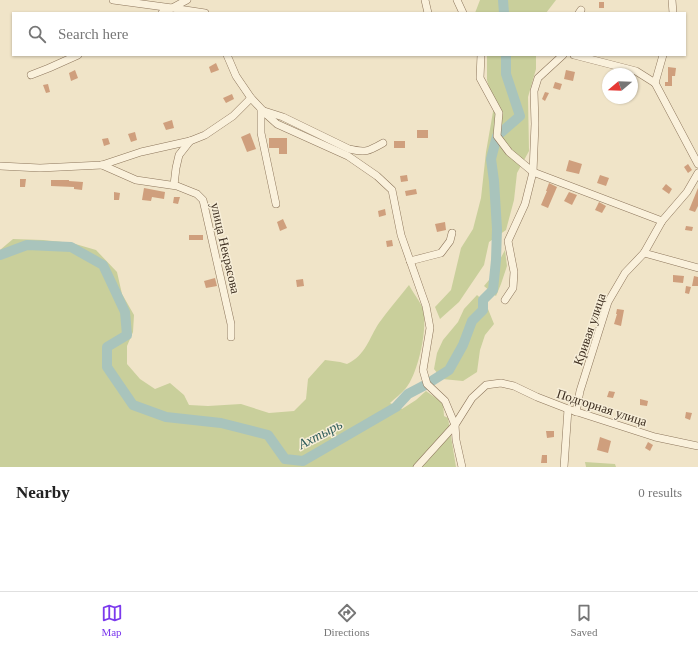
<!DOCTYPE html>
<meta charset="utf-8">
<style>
body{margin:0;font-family:"Times New Roman",serif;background:#f2f2f2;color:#222}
.compass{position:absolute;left:602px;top:68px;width:36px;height:36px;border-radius:50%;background:#fff;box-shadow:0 1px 3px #0004;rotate:251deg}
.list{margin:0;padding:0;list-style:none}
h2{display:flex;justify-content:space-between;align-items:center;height:52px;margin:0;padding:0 16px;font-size:17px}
h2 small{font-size:13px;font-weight:400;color:#767676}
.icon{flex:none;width:22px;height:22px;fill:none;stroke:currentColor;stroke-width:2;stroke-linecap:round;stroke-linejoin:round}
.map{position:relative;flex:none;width:698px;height:467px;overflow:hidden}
.search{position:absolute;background:#fff;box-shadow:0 1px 3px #0004;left:12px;right:12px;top:12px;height:44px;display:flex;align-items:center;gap:10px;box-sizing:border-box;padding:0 14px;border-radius:0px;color:#767676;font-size:15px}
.sheet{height:124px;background:#fff}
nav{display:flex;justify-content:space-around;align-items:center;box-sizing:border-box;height:56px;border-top:1px solid #e0e0e0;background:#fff;font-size:11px;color:#767676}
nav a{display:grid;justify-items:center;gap:2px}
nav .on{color:#7c3aed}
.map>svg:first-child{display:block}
.green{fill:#c9cf9b}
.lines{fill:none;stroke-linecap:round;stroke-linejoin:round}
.river{stroke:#a9c4bc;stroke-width:10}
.building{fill:#cf9f7d}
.minor-casing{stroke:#8d765c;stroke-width:8}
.minor{stroke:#faf1dc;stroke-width:7}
.labels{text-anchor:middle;stroke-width:3;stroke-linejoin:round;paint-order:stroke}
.street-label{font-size:13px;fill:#3d2e20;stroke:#f7eed8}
.water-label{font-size:14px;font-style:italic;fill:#2f5d5a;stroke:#f7eed8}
</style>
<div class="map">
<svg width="698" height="467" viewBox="0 0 698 467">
<rect width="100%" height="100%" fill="#f0e4c8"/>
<!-- green -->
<g class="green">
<path d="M480,0H556L546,13H475Z"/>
<path d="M487,55H536V69L528,97L529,151L517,173L514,200L506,230L489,242L484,265L459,302L440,319L435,307L451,290L461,248L473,229L481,198L486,152L494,106L487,80Z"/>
<path d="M13,239L43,240L72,243L96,250L117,272L122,294L134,315L133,332L127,346V364L140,379L155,389L170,383L184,395L189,405L208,406L241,404L269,413L294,411L306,399L308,379L325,360L340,362L347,364C366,355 369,338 379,323C388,310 399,298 409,285C412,291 421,303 423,309C428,329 418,373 406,388C401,394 395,398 390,403L402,409L416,400L426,391L443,403L444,416L448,418L456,467H0V250Z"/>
<path d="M505,250L507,266L501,284L496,296L484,286L489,280Z"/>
<path d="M477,295L488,305V309L494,324L485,335L480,350L477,372L463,381L442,379L434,369L437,353L443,340L458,322L464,309Z"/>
<path d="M585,462L615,464L616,467H586Z"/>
</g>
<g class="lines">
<!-- river -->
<g class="river">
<path d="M503,0L504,13"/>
<path d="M0,255L27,245L71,247L103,265L125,312L127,335L107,347V367L133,405L166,417L221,423L268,435L285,459L303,461L396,407L408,394L427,384L449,370L463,345L472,321L483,310V300L493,290L496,260L497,229L494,181L491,159L497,136L520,116L506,74V55"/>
</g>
</g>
<!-- building -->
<g class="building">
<rect x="599" y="2" width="5" height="6"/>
<path d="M216,63L219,70L211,73L209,67Z"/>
<path d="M668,67L676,68L675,76H672V86H665V82H668Z"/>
<path d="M75,70L78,78L71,81L69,73Z"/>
<path d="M566,70L575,72L573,81L564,79Z"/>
<path d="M555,82L562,84L560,90L553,88Z"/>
<path d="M48,84L50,92L46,93L43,85Z"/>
<path d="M545,92L549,93L545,101L542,99Z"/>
<path d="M232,94L234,99L226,103L223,98Z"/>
<path d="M172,120L174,128L166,130L163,123Z"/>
<rect x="417" y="130" width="11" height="8"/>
<path d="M135,132L137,140L131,142L128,134Z"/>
<path d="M250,133L256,149L247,152L241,137Z"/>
<path d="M108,138L110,144L104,146L102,139Z"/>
<path d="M269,138H287V154H279V148H269Z"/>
<rect x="394" y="141" width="11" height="7"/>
<path d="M569,160L582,164L579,174L566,171Z"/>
<path d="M688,164L692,170L688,173L684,167Z"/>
<path d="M407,175L408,181L401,182L400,176Z"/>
<path d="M600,175L609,178L606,186L597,183Z"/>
<path d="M20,179H26L25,187H20Z"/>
<path d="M51,180H69V181L83,182L82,190L74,189V187L51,186Z"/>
<path d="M549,183L557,187L548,208L541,205L547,191H546Z"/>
<path d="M666,184L672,189L669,194L662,189Z"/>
<path d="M144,188L165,192L164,199L152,197L151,201L142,200Z"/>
<path d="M698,188V206L695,212L689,210Z"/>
<path d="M416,189L417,194L406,196L405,191Z"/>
<path d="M114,192L120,193L119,200H114Z"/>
<path d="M569,192L577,195L572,205L564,201Z"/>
<path d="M174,197H180L178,204L173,203Z"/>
<path d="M599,202L606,206L602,213L595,210Z"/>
<path d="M385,209L386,215L379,217L378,211Z"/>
<path d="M283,219L287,228L280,231L277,222Z"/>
<path d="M445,222L446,230L437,232L435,224Z"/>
<path d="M686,226L693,227L692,231L685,230Z"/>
<rect x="189" y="235" width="14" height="5"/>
<path d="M392,240L393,246L387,247L386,241Z"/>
<path d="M229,267L232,272L235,285V288L230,290L227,277L228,276L224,269Z"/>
<path d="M673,275L684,276L683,283L673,282Z"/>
<path d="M694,276L698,277V286H692Z"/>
<path d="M215,278L217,286L206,288L204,281Z"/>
<path d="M303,279L304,286L297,287L296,280Z"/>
<path d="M686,286L691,287L689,294L685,293Z"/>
<path d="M617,309L624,310L621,326L614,324L617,314H616Z"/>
<path d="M609,391L615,392L613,398L607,397Z"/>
<path d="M640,399L648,401L647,406L640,405Z"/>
<path d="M686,412L692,413L690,420L685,418Z"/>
<path d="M546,431H554V437L547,438Z"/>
<path d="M600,437L611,441L608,453L597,450Z"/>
<path d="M648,442L653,445L650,451L645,448Z"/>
<path d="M542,455H547V463H541Z"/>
</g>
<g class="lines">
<!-- minor casing -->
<g class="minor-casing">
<g id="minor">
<path d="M113,0L172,8L187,0"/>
<path d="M425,0L428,13"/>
<path d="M457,0L463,13"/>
<path d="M672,0L673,13"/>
<path d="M162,13L172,8L205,13"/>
<path d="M579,13L581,10"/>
<path d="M227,55L236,76L251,98L267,115L277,124L348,156L377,176L392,190L401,235L426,306L430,328L423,370L427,384L445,401L455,425L417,467"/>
<path d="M481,55L480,78L499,113L497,136L509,152L533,172L662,221"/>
<path d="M574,55L636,71L655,83L698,164"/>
<path d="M31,75L49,68L78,55"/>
<path d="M655,83L663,55"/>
<path d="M102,165L136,180L177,186L197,194L203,200L231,324V337"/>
<path d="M0,166L40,168L102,165L141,152L190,141L205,135L233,116L251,98"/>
<path d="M174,185L176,168L179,155L190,141"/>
<path d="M276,204L261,133V110L283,117L349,149C366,153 369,151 383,143"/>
<path d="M644,253L698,268"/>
<path d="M410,261L441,253L450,241L452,233"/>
<path d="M505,300L513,288L514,272L508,241L525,204L533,172L535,124L534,91L538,78L563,55"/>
<path d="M576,412L580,391L608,302L625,273L644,253L662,221L687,192L698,173"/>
<path d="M462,467L456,440L455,425L472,398L486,385L501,383L514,386L537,397L568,409L655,437L698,446"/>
<path d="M564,467L568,409"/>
</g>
</g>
<!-- minor -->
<use href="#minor" class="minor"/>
</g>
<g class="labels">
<!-- street labels -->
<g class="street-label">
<text transform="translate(226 248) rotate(77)" y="5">улица Некрасова</text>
<text transform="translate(589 329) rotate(-71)" y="5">Кривая улица</text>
<text transform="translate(602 407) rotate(18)" y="5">Подгорная улица</text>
</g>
<!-- water labels -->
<g class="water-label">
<text transform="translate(320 434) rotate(-28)" y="5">Ахтырь</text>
</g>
</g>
</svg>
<svg class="compass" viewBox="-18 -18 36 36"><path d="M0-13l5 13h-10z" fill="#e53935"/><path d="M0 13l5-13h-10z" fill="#767676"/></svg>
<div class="search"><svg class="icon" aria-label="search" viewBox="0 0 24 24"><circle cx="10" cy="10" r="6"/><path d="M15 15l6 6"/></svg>Search here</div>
</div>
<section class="sheet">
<h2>Nearby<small>0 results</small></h2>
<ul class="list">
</ul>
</section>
<nav>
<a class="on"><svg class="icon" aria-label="map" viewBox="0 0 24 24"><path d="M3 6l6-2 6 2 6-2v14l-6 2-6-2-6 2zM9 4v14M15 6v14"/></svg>Map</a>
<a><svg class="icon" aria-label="directions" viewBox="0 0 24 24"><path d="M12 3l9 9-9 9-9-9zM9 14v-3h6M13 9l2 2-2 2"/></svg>Directions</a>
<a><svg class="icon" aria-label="saved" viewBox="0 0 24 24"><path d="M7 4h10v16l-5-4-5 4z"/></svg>Saved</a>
</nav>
